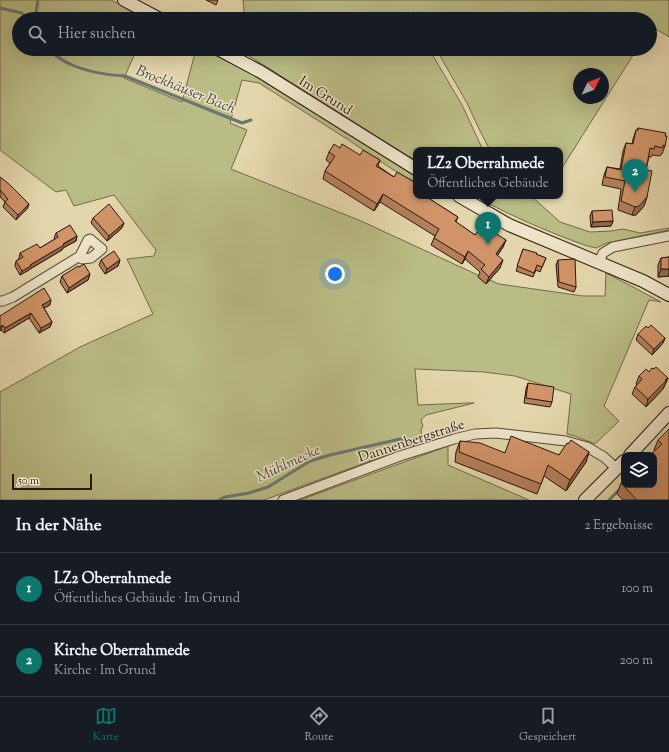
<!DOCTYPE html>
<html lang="de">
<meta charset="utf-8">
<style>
body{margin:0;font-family:"Sorts Mill Goudy",serif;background:#242831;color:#f1f3f6}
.controls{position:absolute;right:12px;bottom:12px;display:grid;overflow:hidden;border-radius:8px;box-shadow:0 4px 16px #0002}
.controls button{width:36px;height:36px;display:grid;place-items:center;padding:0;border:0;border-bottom:1px solid #363941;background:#171b24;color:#f1f3f6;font:20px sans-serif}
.compass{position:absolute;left:573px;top:68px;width:36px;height:36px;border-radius:50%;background:#171b24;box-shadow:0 4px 16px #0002;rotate:47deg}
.scale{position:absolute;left:12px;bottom:10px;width:80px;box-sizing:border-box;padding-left:4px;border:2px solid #2a160e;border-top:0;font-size:11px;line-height:14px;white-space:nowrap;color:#2a160e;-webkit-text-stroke:3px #ede4c9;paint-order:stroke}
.you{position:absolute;left:335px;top:274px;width:14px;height:14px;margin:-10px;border:3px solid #fff;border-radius:50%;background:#1a73e8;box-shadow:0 0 0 6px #1a73e833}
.badge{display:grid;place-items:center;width:26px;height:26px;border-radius:50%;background:#0f766e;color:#fff;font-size:13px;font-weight:700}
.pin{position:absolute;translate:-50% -33px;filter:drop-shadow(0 1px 2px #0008)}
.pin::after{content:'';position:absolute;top:21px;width:14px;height:12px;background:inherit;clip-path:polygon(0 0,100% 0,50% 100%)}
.popup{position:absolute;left:413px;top:147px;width:150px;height:52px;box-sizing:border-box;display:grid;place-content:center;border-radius:8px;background:#171b24;filter:drop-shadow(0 1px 3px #0005);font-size:13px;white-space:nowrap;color:#9ea1a6}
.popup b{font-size:15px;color:#f1f3f6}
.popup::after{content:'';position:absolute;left:50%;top:100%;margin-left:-8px;border:8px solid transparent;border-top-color:#171b24}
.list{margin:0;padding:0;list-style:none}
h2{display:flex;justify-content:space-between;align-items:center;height:52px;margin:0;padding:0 16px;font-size:17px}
h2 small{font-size:13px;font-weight:400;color:#9ea1a6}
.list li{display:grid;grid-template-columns:26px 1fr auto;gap:12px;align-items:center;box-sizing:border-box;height:72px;padding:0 16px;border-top:1px solid #363941}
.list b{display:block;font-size:15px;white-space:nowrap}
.list p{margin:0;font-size:13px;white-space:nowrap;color:#9ea1a6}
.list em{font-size:13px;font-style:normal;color:#9ea1a6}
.icon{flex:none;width:22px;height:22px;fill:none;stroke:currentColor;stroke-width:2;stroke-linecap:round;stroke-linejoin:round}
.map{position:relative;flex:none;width:669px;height:500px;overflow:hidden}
.search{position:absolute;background:#171b24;box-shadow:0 4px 16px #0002;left:12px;right:12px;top:12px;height:44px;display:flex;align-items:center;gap:10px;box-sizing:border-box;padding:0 14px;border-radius:22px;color:#9ea1a6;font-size:15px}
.sheet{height:196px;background:#171b24}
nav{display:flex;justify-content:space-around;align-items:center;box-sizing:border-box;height:56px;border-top:1px solid #363941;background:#171b24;font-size:11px;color:#9ea1a6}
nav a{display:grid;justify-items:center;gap:2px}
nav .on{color:#0f766e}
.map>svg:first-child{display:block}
.green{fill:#babc85;stroke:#72694a;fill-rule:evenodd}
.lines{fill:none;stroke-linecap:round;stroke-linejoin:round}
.stream{stroke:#6b776f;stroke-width:3}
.minor-casing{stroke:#584636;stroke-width:11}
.secondary-casing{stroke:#2a160e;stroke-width:14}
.minor{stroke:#ede4c9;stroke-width:9}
.secondary{stroke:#ede4c9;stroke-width:12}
.wall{fill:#b47f5a;stroke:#2a160e}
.shaded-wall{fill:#92684a;stroke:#2a160e}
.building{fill:#d19469;stroke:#2a160e}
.labels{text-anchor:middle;stroke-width:3;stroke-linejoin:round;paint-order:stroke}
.street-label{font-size:14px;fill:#2a160e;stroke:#ede4c9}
.water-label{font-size:15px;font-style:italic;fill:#4b473f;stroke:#ede4c9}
</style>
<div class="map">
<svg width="669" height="500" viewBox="0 0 669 500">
<rect width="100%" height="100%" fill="#e4d6ac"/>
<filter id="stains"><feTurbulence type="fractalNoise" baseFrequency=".005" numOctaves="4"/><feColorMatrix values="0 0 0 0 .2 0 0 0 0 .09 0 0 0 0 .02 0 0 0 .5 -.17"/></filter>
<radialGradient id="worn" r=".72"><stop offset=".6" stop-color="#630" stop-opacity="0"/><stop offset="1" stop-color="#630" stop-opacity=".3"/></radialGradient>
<!-- green -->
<g class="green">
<path d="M0,0H111L149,19H19V49H137L124,78L182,102L196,49H207L247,70L396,163L416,176V183L392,169L347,139L259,83L242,80L230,123L247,130L231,169L361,221L480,276L486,284L490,280L499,284L583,296H605L606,273L635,288L661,302L649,300L604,406L619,421L595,444L575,436L567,434L571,394L515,376L484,372L415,369L418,405L468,403H474L426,415L421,420L423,426L421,430L422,442L264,500H0V392L80,347L153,314L127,259L154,256L156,250L114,195L74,206L66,190L56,192L0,150Z"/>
<path d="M243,0H669V37L651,26L650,27V19H418L414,12L408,14L411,19H240L244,11Z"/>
<path d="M238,49H429L462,105L483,150H416V161Z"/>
<path d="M436,49H637L560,171V150H490L481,133L467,103ZM579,74H603V98H579Z"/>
<path d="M475,196H531L560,222L590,232L611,231L623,229L640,233L669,228V230L607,243L596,248C585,246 574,241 563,237C533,225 503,212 475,196Z"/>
<path d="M448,446V465L529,500H300Z"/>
</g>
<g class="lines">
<!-- stream -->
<g class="stream">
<path d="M0,8L22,13L27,19"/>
<path d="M34,19L36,13L38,0"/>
<path d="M47,49C54,54 62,61 70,64C87,72 107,75 125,76L242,123L251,120"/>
<path d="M219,500L225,497L249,493L268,487L310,461L330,455L400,439L406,440L413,445"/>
<path d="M609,500L624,485"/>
</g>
<!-- minor casing -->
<g class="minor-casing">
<g id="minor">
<path d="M599,262L603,253L613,247L669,236"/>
<path d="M0,301H3L13,297L80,256L88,240L90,239L102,249L91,258L82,259L80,256"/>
<path d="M283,500L400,456L454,439L475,434L496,433L566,441L587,447L604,457L617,469"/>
</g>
</g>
<!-- secondary casing -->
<g class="secondary-casing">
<g id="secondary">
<path d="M124,0L160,19"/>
<path d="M218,49L261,72L416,169"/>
<path d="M459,196L509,225L643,281L669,295"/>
<path d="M630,455L669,413"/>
<path d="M585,500L624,461"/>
</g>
</g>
<!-- minor -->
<use href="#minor" class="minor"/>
<!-- secondary -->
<use href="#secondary" class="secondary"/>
</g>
<!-- wall -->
<g class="wall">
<path d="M206,0H218L216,5Z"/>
<path d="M142,49H163L161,54L153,50L151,54L142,50Z"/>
<path d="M638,128L665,136V146L662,154H661L660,156L652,155L651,157H649L646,170L647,197L644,206L636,215H632L618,210L621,189L602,185L604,175L607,167L620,169L623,151L626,143L632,144L633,139L636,130H637Z"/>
<path d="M340,148L360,155L380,160L378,166L394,177L416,183V186L415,190L458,217L456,222L475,235L482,229L506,240L503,247L497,256L500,268L486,284L478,277L480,272L465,259L462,264L431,245L435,236L380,202L374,211L323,179L325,171L330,163L326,160L329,152Z"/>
<path d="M0,177L29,204L27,209L16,220L3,207L5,202L0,197Z"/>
<path d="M592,211L613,221L611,226L591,227L590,216Z"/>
<path d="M93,218L122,228L107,241L91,223Z"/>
<path d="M56,233L77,236L76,241L63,248L62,250L30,269L29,270L20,275L15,266L16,261L19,259V258L20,253L40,248L55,239L54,238Z"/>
<path d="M523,249L546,258L540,272L536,270L533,277L516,271Z"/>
<path d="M669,257V276L658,277V265L661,258Z"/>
<path d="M101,260H120L118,266L105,274L99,265Z"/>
<path d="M558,260L576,287L574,292L558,287L556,265Z"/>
<path d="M79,267L90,274L88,280L67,293L60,282L62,276Z"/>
<path d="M50,305L44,308L52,322L50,327L39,333L29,318L4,333L1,330L0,331V316Z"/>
<path d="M648,328L665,338L663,343L652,355L636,340L638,334Z"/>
<path d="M649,372L668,378L663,389L646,407L632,394L635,387L637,385L636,384L639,376Z"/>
<path d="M528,383L552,402L550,407L524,403L526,389Z"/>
<path d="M669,429V500H623L617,494L621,483L655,450H654L658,440Z"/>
<path d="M460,441L505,453L559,455L568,444L589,452L586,462L566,491L544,476L537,494L455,462L456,452Z"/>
</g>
<!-- shaded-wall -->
<g class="shaded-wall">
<path d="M383,194L380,202L374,211L377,204Z"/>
<path d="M647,197L644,206L636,215H632L635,207Z"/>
<path d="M29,204L27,209L16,220L18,215Z"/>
<path d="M613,221L611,226L591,227L593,222Z"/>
<path d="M124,223L122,228L107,241L109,236Z"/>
<path d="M77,236L76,241L63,248L62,250L30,269L29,270L20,275L22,271L30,265Z"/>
<path d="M506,240L503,247L493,262L496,254Z"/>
<path d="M468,251L465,259L462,264L465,257Z"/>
<path d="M120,260L118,266L105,274L107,269Z"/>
<path d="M503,260L500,268L486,284L489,277Z"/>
<path d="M661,269H669V276L658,277Z"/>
<path d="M90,274L88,280L67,293L69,288Z"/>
<path d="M51,300L50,305L40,310L42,305Z"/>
<path d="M31,313L29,318L4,333L5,328Z"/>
<path d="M52,322L50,327L39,333L41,328Z"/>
<path d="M3,325L1,330L0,331V327Z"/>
<path d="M665,338L663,343L652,355L654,349Z"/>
<path d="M668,378L663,389L646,407L648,399Z"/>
<path d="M589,452L586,462L566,491L570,480Z"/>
</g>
<!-- building -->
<g class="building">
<path d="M638,128L666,133L665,136H667L665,146L663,145V148L655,146L654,149L650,148L646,170L652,171L647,197L639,206L635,207L621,201L625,181L605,177L607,167L621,170L626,143L633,144L636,130H638Z"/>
<path d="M334,144L340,148L342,144L360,155L363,150L380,160L376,166L394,177L397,172L416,183V185L413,189L416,190V196H425L458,217L455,221L475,235L480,228L482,229L484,226L506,240L496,254L503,260L489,277L481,269L485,265L468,251L465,257L434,238L439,229L383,194L377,204L325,171L335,156L329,152Z"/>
<path d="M0,177L9,184L29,204L18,215L5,202L8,199L0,190Z"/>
<path d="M109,204L124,223L109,236L93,218Z"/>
<path d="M612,210L613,221L593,222L592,211Z"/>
<path d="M70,225L77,236L63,244L64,245L30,265L31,266L22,271L16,261L23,257L20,253L37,244L40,248L58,237L56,233Z"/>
<path d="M523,249L537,253L536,254L546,258L542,267L537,265L534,273L517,266Z"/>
<path d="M114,251L120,260L107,269L101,260Z"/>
<path d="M669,257V269H661V258Z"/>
<path d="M575,259L576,287L559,282L558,260Z"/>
<path d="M84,264L90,274L69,288L62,276L78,266L79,267Z"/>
<path d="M44,288L51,300L42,305L52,322L41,328L31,313L5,328L3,325L0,327V316Z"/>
<path d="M651,325L665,338L654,349L638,334L646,326L648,328Z"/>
<path d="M656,367L668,378L665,380L666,381L648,399L635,387L642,379L639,376L646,369L649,372L652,368L654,369Z"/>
<path d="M528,383L554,387L552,402L526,398Z"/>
<path d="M669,429V500H637L621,483L624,480V485H654V455H650L662,444L658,440Z"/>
<path d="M511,436L559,455L567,443L568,444L571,440L589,452L570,480L548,465L541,484L459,452L460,441L480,443L505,453Z"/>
</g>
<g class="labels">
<!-- street labels -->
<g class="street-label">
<text transform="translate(326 95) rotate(32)" y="5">Im Grund</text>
<text transform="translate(411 440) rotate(-18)" y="5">Dannenbergstraße</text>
</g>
<!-- water labels -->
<g class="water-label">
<text transform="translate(186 89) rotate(22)" y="5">Brockhäuser Bach</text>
<text transform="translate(288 463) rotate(-25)" y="5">Mühlmecke</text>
</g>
</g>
<rect width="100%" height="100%" filter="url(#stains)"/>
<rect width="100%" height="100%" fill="url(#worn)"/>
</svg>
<div class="controls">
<button><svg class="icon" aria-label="layers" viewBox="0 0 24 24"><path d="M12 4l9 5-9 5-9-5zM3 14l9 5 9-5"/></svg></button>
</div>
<svg class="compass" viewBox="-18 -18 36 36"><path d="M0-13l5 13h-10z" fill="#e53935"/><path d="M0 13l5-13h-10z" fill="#9ea1a6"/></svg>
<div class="scale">50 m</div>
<div class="you"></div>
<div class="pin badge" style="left:488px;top:245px">1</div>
<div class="popup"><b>LZ2 Oberrahmede</b>Öffentliches Gebäude</div>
<div class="pin badge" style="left:635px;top:192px">2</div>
<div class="search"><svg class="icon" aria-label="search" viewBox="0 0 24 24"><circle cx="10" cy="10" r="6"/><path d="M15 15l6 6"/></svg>Hier suchen</div>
</div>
<section class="sheet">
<h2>In der Nähe<small>2 Ergebnisse</small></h2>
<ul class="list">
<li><span class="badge">1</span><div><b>LZ2 Oberrahmede</b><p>Öffentliches Gebäude · Im Grund</p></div><em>100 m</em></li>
<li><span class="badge">2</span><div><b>Kirche Oberrahmede</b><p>Kirche · Im Grund</p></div><em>200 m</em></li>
</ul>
</section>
<nav>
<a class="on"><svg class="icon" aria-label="map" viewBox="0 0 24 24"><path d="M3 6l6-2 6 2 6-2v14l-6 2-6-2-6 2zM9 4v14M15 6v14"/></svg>Karte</a>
<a><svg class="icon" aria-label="directions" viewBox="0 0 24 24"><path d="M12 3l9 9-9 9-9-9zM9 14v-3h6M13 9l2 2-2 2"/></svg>Route</a>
<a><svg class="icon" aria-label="saved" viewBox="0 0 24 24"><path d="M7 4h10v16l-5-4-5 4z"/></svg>Gespeichert</a>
</nav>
